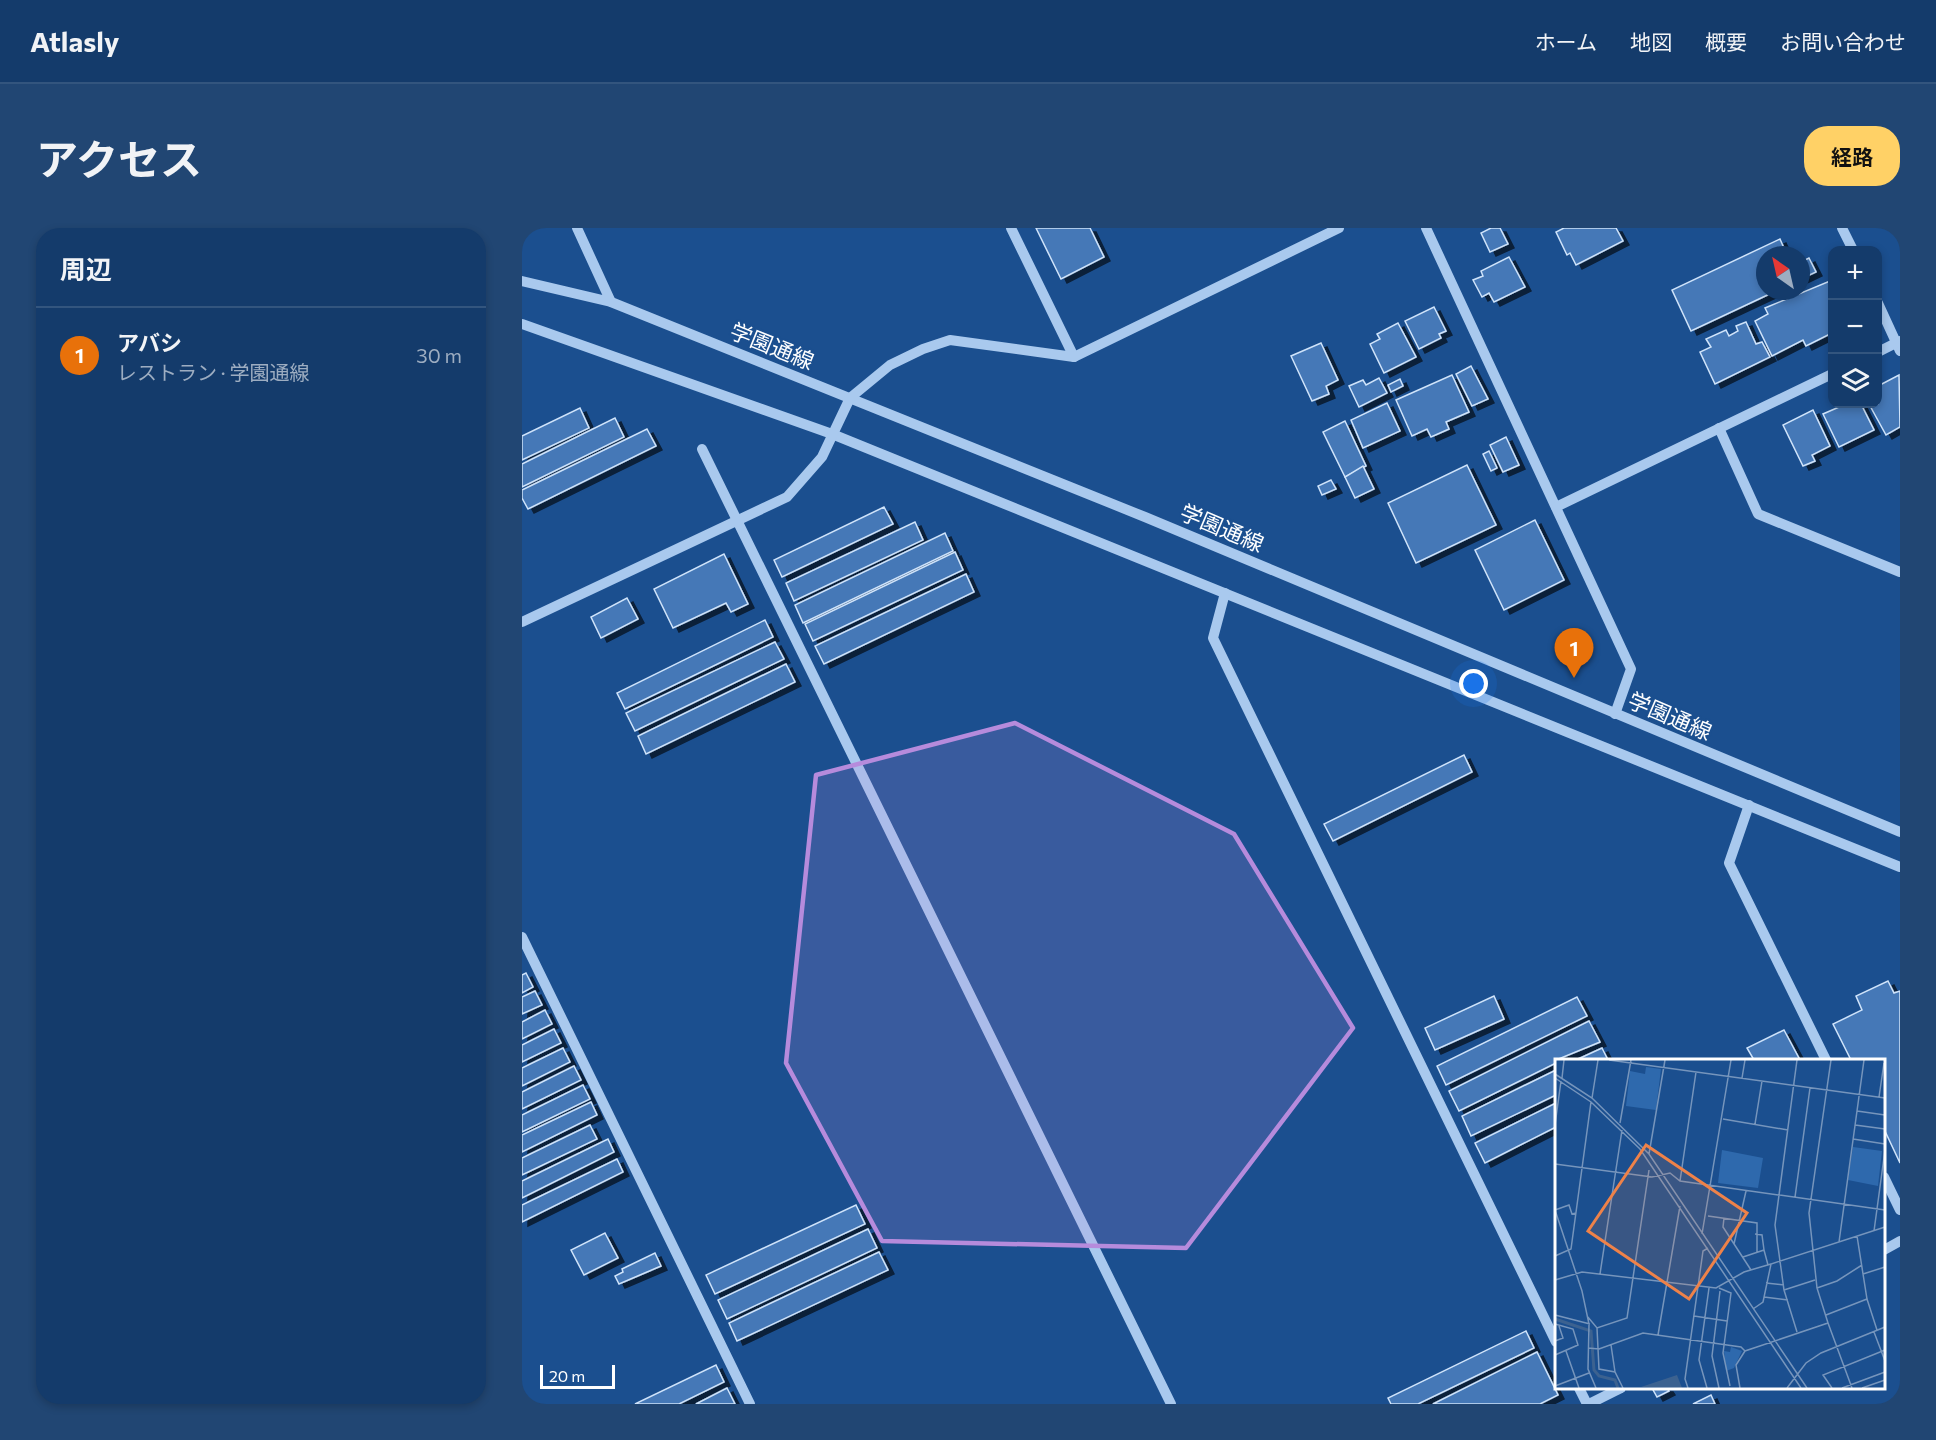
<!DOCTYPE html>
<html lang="ja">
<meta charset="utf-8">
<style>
body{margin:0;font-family:Commissioner,"Noto Sans JP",sans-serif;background:#214673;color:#f1f3f6}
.controls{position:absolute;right:18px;top:18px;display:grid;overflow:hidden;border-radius:12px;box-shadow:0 3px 9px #0003}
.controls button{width:54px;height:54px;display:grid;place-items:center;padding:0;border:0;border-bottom:2px solid #33557e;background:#143b6b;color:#f1f3f6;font:30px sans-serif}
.compass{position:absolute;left:1234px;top:18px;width:54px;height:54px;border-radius:50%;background:#143b6b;box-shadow:0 3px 9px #0003;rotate:326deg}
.scale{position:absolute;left:18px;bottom:15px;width:75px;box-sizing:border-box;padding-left:6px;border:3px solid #fff;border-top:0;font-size:16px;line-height:21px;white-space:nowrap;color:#fff;-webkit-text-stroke:4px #1b4f8f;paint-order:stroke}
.you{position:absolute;left:952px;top:456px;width:21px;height:21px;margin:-15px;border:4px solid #fff;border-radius:50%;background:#1a73e8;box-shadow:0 0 0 9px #1a73e833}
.badge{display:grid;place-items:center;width:39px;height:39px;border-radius:50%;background:#ffd166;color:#fff;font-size:20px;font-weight:700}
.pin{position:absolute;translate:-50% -50px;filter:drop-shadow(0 2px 3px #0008)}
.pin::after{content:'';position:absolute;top:32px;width:21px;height:18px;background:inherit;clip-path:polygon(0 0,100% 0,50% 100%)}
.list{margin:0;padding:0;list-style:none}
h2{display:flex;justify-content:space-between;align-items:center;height:78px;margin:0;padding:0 24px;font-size:26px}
h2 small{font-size:20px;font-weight:400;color:#9dadc1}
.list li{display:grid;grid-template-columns:39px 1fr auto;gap:18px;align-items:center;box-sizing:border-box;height:96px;padding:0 24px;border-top:2px solid #33557e}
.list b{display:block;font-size:22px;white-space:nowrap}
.list p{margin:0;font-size:20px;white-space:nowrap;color:#9dadc1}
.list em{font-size:20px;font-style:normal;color:#9dadc1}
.icon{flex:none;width:33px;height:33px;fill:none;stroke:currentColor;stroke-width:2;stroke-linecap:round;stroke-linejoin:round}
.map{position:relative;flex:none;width:1378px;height:1176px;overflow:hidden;border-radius:24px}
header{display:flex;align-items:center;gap:36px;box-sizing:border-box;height:84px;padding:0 30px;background:#143b6b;border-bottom:2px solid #33557e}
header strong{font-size:28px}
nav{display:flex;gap:33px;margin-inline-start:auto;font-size:21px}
.intro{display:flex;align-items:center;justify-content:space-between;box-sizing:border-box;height:144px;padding:0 36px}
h1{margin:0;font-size:42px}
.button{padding:15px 27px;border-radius:24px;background:#ffd166;color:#111;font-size:21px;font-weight:700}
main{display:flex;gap:36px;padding:0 36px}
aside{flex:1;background:#143b6b;border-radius:24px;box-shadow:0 3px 9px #0003}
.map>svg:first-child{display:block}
.building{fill:#4478b7;stroke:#cfe3fa;stroke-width:1.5;filter:url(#shadow)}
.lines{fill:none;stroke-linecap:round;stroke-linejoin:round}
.minor{stroke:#a9c9ee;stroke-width:10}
.marked{fill:#b68bdc;fill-opacity:0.2;stroke:#b68bdc;stroke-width:4.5;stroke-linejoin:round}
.labels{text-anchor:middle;stroke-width:4.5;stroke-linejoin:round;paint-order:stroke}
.street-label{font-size:22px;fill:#fff;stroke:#1b4f8f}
.inset-river{fill:none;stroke:#3c6290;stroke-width:3}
.inset-road{fill:none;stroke:#7695bc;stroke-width:1.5}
.view{fill:#ee8249;fill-opacity:0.15;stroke:#ee8249;stroke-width:3}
.inset-edge{fill:none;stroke:#fff;stroke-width:3}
</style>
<header>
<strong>Atlasly</strong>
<nav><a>ホーム</a><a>地図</a><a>概要</a><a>お問い合わせ</a></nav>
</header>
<div class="intro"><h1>アクセス</h1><a class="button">経路</a></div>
<main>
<aside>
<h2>周辺<small></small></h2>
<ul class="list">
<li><span class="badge" style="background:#e8710a">1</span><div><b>アバシ</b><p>レストラン · 学園通線</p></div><em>30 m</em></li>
</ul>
</aside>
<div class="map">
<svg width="1378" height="1176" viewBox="0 0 1378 1176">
<defs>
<filter id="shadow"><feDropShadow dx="6" dy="4" stdDeviation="0" flood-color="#0009"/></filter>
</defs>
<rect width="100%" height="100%" fill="#1b4f8f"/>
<!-- building -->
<g class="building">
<path d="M514,0H568L582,29L539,51Z"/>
<path d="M969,0H978L986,16L968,24L959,5Z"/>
<path d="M1042,0H1094L1101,13L1054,37L1048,25L1045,27L1034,4Z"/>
<path d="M1258,11L1265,27H1243V63H1254L1169,103L1150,62Z"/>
<path d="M987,29L1003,59L972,74L967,65L960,69L951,52L961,48L959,43Z"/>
<path d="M1287,30L1294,44L1279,51V34Z"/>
<path d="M1308,53L1310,59V105L1284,118L1281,112L1250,128L1233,93L1246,86L1243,80Z"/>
<path d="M912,79L924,103L917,106L919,110L897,121L883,93Z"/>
<path d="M1224,94L1234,116L1240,114L1248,129L1193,156L1178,124L1189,119L1184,111L1204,102L1207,108L1216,103L1214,98Z"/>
<path d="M876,95L894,129L862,145L848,116L858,111L855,106Z"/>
<path d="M799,115L816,152L804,158L807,166L790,173L769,128Z"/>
<path d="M949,138L966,171L950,178L934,146Z"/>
<path d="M930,147L947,184L924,194L927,201L909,209L905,201L890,208L874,172Z"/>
<path d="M1377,147L1378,199L1364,207L1347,176H1356V158Z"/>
<path d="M857,150L865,165L837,179L827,158L841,152L844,157Z"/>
<path d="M878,151L881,158L869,164L866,157Z"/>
<path d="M865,175L878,203L841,220L829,192Z"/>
<path d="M1324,176H1339L1352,202L1317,219L1301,186Z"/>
<path d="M58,180L67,200L0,232V208Z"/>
<path d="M1291,182L1308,218L1290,227L1293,233L1281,238L1261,197Z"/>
<path d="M93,190L102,209L0,259V236Z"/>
<path d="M823,193L844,238L823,249L801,204Z"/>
<path d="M125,201L134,218L6,281L0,270V262Z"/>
<path d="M984,209L997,237L981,244L968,217Z"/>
<path d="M967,223L975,240L969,243L961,226Z"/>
<path d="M945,237L974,297L894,335L866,275Z"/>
<path d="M841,238L852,261L833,270L823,249Z"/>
<path d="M809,252L814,261L800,267L796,258Z"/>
<path d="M362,279L371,296L260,349L252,332Z"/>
<path d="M1013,292L1042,352L982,382L953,322Z"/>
<path d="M393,294L401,312L272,373L264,355Z"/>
<path d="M423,305L431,323L281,395L273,377Z"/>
<path d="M433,324L441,342L291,413L283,396Z"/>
<path d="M202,326L226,376L209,384L204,375L151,400L132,361Z"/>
<path d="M444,346L452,364L302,436L293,418Z"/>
<path d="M105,370L116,391L79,410L69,389Z"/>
<path d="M243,392L251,409L103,481L95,465Z"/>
<path d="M253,414L262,431L113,503L104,485Z"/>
<path d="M264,436L273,454L124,526L116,508Z"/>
<path d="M942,527L950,544L811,613L802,596Z"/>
<path d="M4,745L11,759L0,765V747Z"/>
<path d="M1366,753L1372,765L1378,763V935L1362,901V832H1329L1311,796L1340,782L1334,768Z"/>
<path d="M13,763L20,777L0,786V769Z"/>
<path d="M972,768L982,791L913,822L903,800Z"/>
<path d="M1055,769L1065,788L924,857L915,838Z"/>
<path d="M23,782L30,796L0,811V794Z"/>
<path d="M1067,793L1078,814L1034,832V835L937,883L927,863Z"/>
<path d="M32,801L39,815L0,834V817Z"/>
<path d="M1262,802L1278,832H1232L1225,820Z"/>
<path d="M41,820L48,834L0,858V840Z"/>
<path d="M1080,820L1086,832H1054Z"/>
<path d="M52,838L59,852L0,881V864Z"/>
<path d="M1034,842V867L949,908L940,888Z"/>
<path d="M61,857L68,871L0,904V887Z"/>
<path d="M69,874L75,887L0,924V907Z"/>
<path d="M1034,875V899L963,935L953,915Z"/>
<path d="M68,897L75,911L0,947V930Z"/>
<path d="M86,911L92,924L0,970V953Z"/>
<path d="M95,931L101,944L0,994V977Z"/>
<path d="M334,977L343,996L193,1066L184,1047Z"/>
<path d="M346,1001L355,1020L205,1091L196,1072Z"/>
<path d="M83,1005L96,1030L62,1047L49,1022Z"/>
<path d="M357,1024L366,1042L215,1113L207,1095Z"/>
<path d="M133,1025L139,1038L97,1056L93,1048L101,1044L100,1041Z"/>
<path d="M1004,1103L1012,1120L896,1176H869L866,1170Z"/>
<path d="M1015,1124L1036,1167L1018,1176H911Z"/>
<path d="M194,1137L202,1154L157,1176H113Z"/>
<path d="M205,1160L213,1176H174Z"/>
<path d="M1130,1160H1145L1147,1163L1135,1169Z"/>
<path d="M1189,1167L1193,1176H1171Z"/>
</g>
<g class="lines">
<!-- minor -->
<g class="minor">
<path d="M55,0L89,74"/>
<path d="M489,0L552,129"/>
<path d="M904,0L1109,441L1093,486"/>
<path d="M1320,0L1331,22"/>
<path d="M0,53L89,74L623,289L1378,604"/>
<path d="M1356,75L1378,123"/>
<path d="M0,96L310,206L1378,639"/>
<path d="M1356,124L1378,113"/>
<path d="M1197,200L1236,286L1378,344"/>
<path d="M180,221L649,1176"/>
<path d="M1034,279L1310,146"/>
<path d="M703,365L691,410L1034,1114"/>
<path d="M0,394L265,269L300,229L328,170L368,137L401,121L428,112L552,129L817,0"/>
<path d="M1227,577L1207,635L1304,832"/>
<path d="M0,709L228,1176"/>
<path d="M1362,949L1378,982"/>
<path d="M1362,1022L1378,1013"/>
<path d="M1057,1160L1065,1176"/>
<path d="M1067,1176L1099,1160"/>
</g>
</g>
<!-- marked area -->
<path class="marked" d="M493,495L712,606L831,800L664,1020L360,1013L264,835L294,547Z"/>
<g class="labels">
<!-- street labels -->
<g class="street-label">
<text transform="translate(250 118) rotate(22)" y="8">学園通線</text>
<text transform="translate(700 300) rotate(23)" y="8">学園通線</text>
<text transform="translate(1148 488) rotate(23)" y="8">学園通線</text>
</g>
</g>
<!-- overview -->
<g transform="translate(1033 831)">
<rect width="330" height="330" fill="#1b4f8f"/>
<path d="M176,288L187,292L179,309L171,312L169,292L175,293Z" fill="#2e69ad"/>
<path d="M91,8L106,10L101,51L71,47L75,12L90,15ZM298,88L327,92L323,127L293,121ZM167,91L208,99L203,129L163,124Z" fill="#2e69ad"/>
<path d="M122,316L127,329L86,328Z" fill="#3c6290"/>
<path class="inset-river" d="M0,260L36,272L39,311L44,317L60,321L63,329"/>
<path class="inset-road" d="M54,1L330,39M0,15L37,39L94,95L252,329M0,19L36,43L85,90L246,329M7,19L9,1M187,19L190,1M324,38L329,4M37,39L43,1M302,52L330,56M168,60L233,71M65,64L76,1M200,65L207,22M0,66L6,22M300,66L330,70M298,80L330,85M94,95L110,1M0,105L97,118L115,114L125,122L330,151M125,122L141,13M240,138L255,29M0,151L27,232L34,265L33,310L41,329M0,151L14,146L17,155L21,154M153,157L202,164V193M169,159L168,168L196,211M319,172L330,91M147,175L176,1M200,175L207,176L209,191M302,177L312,240L322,271M284,183L309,1M179,185L191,132M0,197L16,190L36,43M188,198L209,191L213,206M45,215L67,71M308,215L330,208M0,221L27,213L161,229L189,213L216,205M211,224L229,226M164,229L176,234L168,294L175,327M262,229L254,154L276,1M229,231L260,221M209,238L233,241M198,250L208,243L216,205L330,168M0,256L35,265M271,256L312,240M32,257L42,269L72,259L94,111M139,257L172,262M273,264L262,229L282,222L307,206M0,265L18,270L23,286L0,296M42,269L44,310L60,313L68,329M242,273L229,231L220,166L242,1M319,273L330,302M103,276L125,147M0,282L8,279L4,267M56,286L60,313M33,289L44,290L88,274L186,288L190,292M11,292L24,329M0,327L34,314M133,329L130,320L148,192L153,189M152,329L144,301L154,229M164,329L157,297L165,232M185,329L181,306L190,292L273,264L297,329M232,329L251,304L266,294L330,268M277,329L268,316L330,291M287,329L330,313M307,329L330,321"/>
<path class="view" d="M91,86L192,154L134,240L33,172Z"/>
<rect width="330" height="330" class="inset-edge"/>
</g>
</svg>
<div class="controls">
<button>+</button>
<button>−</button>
<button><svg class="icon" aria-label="layers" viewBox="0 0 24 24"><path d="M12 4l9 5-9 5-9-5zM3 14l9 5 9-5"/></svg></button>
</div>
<svg class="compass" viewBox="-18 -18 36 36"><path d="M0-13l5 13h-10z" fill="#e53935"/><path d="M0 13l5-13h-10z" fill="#9dadc1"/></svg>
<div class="scale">20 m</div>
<div class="you"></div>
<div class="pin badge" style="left:1052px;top:450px;background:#e8710a">1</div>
</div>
</main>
